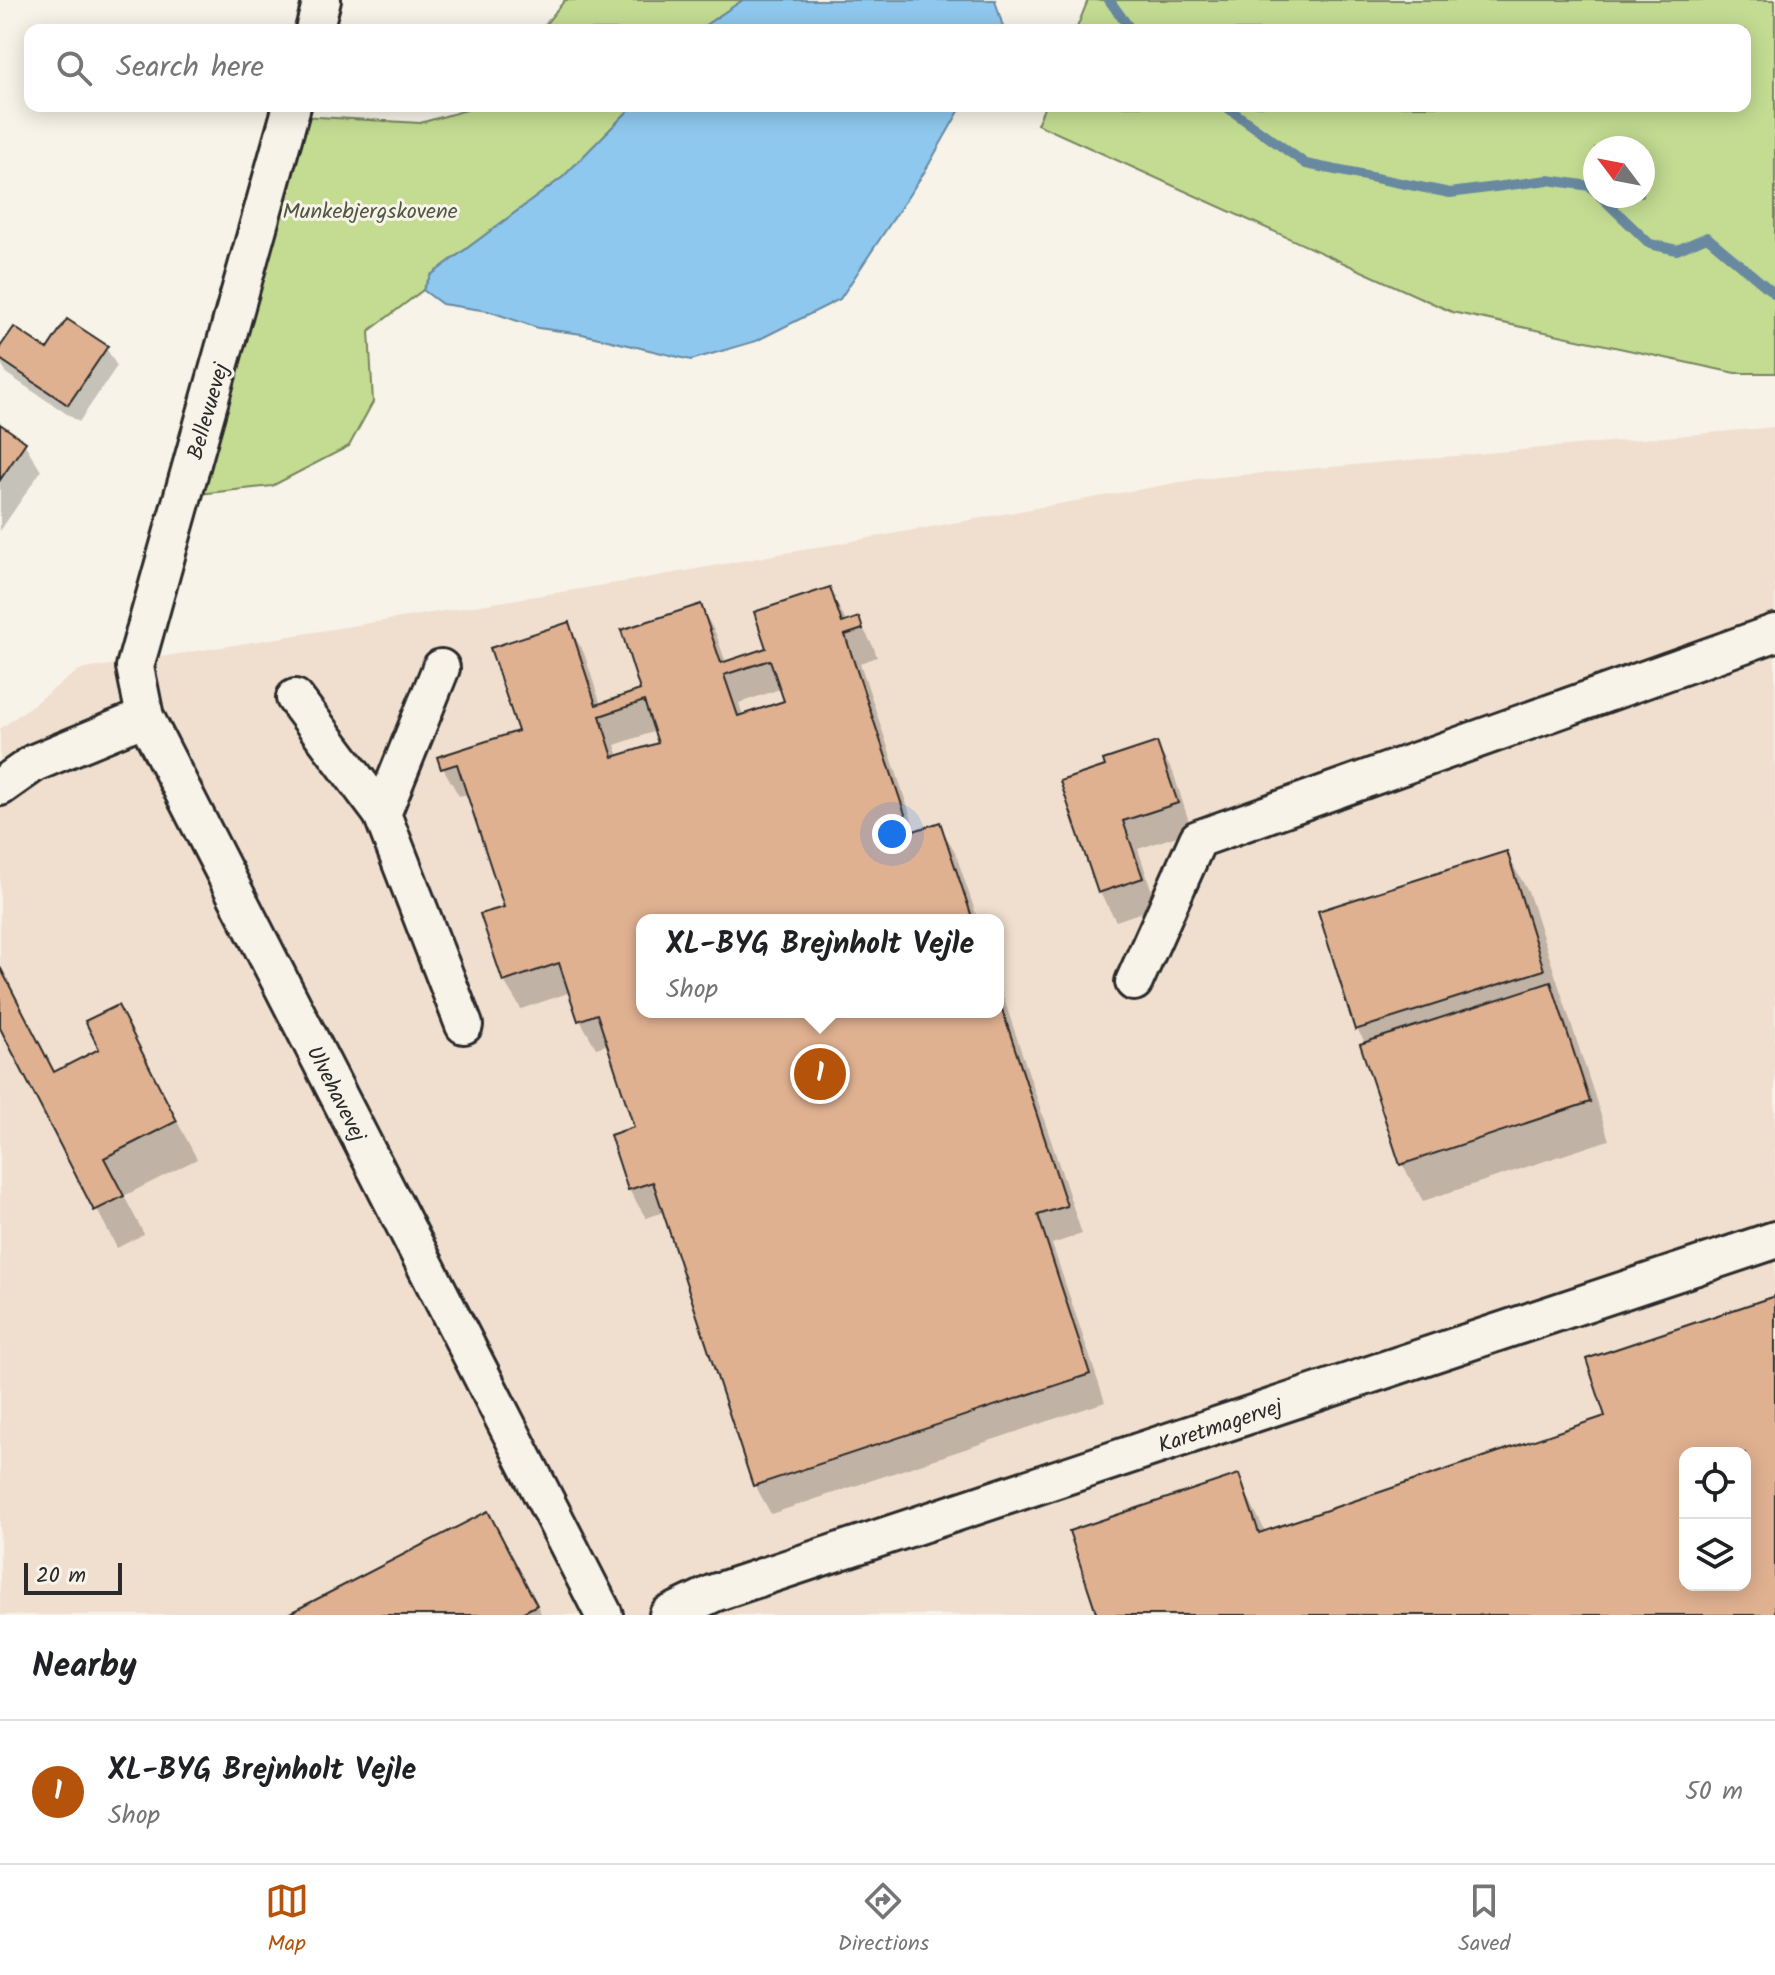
<!DOCTYPE html>
<style>
body{margin:0;font-family:Kalam,sans-serif;background:#f2f2f2;color:#202124}
.controls{position:absolute;right:24px;bottom:24px;display:grid;overflow:hidden;border-radius:16px;box-shadow:0 4px 20px #0003}
.controls button{width:72px;height:72px;display:grid;place-items:center;padding:0;border:0;border-bottom:2px solid #e0e0e0;background:#fff;color:#202124;font:40px sans-serif}
.compass{position:absolute;left:1583px;top:136px;width:72px;height:72px;border-radius:50%;background:#fff;box-shadow:0 4px 20px #0003;rotate:302deg}
.scale{position:absolute;left:24px;bottom:20px;width:98px;box-sizing:border-box;padding-left:8px;border:4px solid #2b2b2b;border-top:0;font-size:22px;line-height:28px;white-space:nowrap;color:#2b2b2b;-webkit-text-stroke:6px #f7f3e8;paint-order:stroke}
.you{position:absolute;left:892px;top:834px;width:28px;height:28px;margin:-20px;border:6px solid #fff;border-radius:50%;background:#1a73e8;box-shadow:0 0 0 12px #1a73e833}
.badge{display:grid;place-items:center;width:52px;height:52px;border-radius:50%;background:#b45309;color:#fff;font-size:26px;font-weight:700}
.pin{position:absolute;translate:-50% -50%;border:4px solid #fff;box-shadow:0 2px 8px #0006}
.popup{position:absolute;left:636px;top:914px;width:368px;height:104px;box-sizing:border-box;display:grid;place-content:center;border-radius:16px;background:#fff;filter:drop-shadow(0 2px 6px #0005);font-size:26px;white-space:nowrap;color:#757577}
.popup b{font-size:30px;color:#202124}
.popup::after{content:'';position:absolute;left:50%;top:100%;margin-left:-16px;border:16px solid transparent;border-top-color:#fff}
.list{margin:0;padding:0;list-style:none}
h2{display:flex;justify-content:space-between;align-items:center;height:104px;margin:0;padding:0 32px;font-size:34px}
h2 small{font-size:26px;font-weight:400;color:#757577}
.list li{display:grid;grid-template-columns:52px 1fr auto;gap:24px;align-items:center;box-sizing:border-box;height:144px;padding:0 32px;border-top:2px solid #e0e0e0}
.list b{display:block;font-size:30px;white-space:nowrap}
.list p{margin:0;font-size:26px;white-space:nowrap;color:#757577}
.list em{font-size:26px;font-style:normal;color:#757577}
.icon{flex:none;width:44px;height:44px;fill:none;stroke:currentColor;stroke-width:2;stroke-linecap:round;stroke-linejoin:round}
.map{position:relative;flex:none;width:1775px;height:1615px;overflow:hidden}
.search{position:absolute;background:#fff;box-shadow:0 4px 20px #0003;left:24px;right:24px;top:24px;height:88px;display:flex;align-items:center;gap:20px;box-sizing:border-box;padding:0 28px;border-radius:16px;color:#757577;font-size:30px}
.sheet{height:248px;background:#fff}
nav{display:flex;justify-content:space-around;align-items:center;box-sizing:border-box;height:112px;border-top:2px solid #e0e0e0;background:#fff;font-size:22px;color:#757577}
nav a{display:grid;justify-items:center;gap:4px}
nav .on{color:#b45309}
.map>svg:first-child{display:block}
.built{fill:#f0dfce;fill-rule:evenodd}
.green{fill:#c3dc92;stroke:#77845e;stroke-width:2;fill-rule:evenodd}
.water{fill:#8fc8ee;stroke:#6789a0;stroke-width:2}
.shadow{fill:#0003;fill-rule:evenodd}
.lines{fill:none;stroke-linecap:round;stroke-linejoin:round}
.stream{stroke:#6789a0;stroke-width:10}
.building{fill:#e0b191;stroke:#2b2b2b;stroke-width:2;fill-rule:evenodd}
.minor-casing{stroke:#2b2b2b;stroke-width:42}
.minor{stroke:#f7f3e8;stroke-width:36}
.labels{text-anchor:middle;stroke-width:6;stroke-linejoin:round;paint-order:stroke}
.park-label{font-size:22px;fill:#515745;stroke:#f7f3e8}
.street-label{font-size:22px;fill:#2b2b2b;stroke:#f7f3e8}
</style>
<div class="map">
<svg width="1775" height="1615" viewBox="0 0 1775 1615">
<rect width="100%" height="100%" fill="#f7f3e8"/>
<filter id="ink" filterUnits="userSpaceOnUse"><feTurbulence type="fractalNoise" baseFrequency=".0125" numOctaves="2"/><feDisplacementMap in="SourceGraphic" scale="16" xChannelSelector="R" yChannelSelector="G"/><feConvolveMatrix kernelMatrix="1 2 1 2 8 2 1 2 1" color-interpolation-filters="sRGB"/></filter>
<g filter="url(#ink)">
<!-- built -->
<path class="built" d="M1775,427V1615H0V729L79,670L629,581L1198,479ZM642,920H998V1012H642ZM1685,1453H1745V1585H1685Z"/>
<!-- green -->
<g class="green">
<path d="M565,0H743L698,30H541Z"/>
<path d="M1088,0H1775V373H1735L1452,312L1037,124L1045,106H1745V30H1076ZM1643,148V196H1595V148Z"/>
<path d="M481,106H633L563,177L431,275L423,290L369,331L373,402L349,446L272,486L198,494L301,116L420,123Z"/>
</g>
<!-- water -->
<g class="water">
<path d="M743,0H995L1003,27L1001,30H698Z"/>
<path d="M633,106H962L925,171L840,299L756,341L691,360L582,334L538,328L488,311L442,304L423,290L431,275L563,177Z"/>
</g>
<!-- shadow -->
<g class="shadow">
<path d="M106,348L117,366L79,422L7,374L0,361V350Z"/>
<path d="M0,426L24,443L41,471L0,531Z"/>
<path d="M829,589L847,623L858,619L874,648L877,657L860,663L916,832L939,824L955,852L978,920H642V1012H998V981L1082,1234L1052,1244L1105,1402L771,1514L755,1485L664,1212L646,1218L629,1190L612,1137L637,1128L609,1044L596,1048L580,1020L571,992L521,1009L504,981L506,908L468,794L459,796L443,768L520,732L568,625L584,653L601,705L643,691L700,606L716,634L726,663L769,649ZM780,689L786,702L743,716L739,703ZM656,731L661,744L619,757L615,745Z"/>
<path d="M1156,744L1173,772L1192,831L1138,849L1157,907L1116,921L1100,893L1063,782Z"/>
<path d="M1506,853L1528,891L1609,1140L1423,1201L1402,1164L1366,1044L1357,1029Z"/>
<path d="M0,968L55,1074L102,1050L117,1008L197,1159L124,1196L144,1234L117,1248L0,1023Z"/>
<path d="M1775,1298V1615H1100L1238,1477L1266,1533L1607,1417ZM1685,1453H1745V1585H1685Z"/>
<path d="M488,1513L542,1615H290Z"/>
</g>
<g class="lines">
<!-- stream -->
<g class="stream">
<path d="M1109,0L1131,30"/>
<path d="M1225,106L1306,164L1450,193L1548,180L1590,186L1595,191"/>
<path d="M1600,196L1650,244L1677,250L1707,237L1775,294"/>
</g>
</g>
<!-- building -->
<g class="building">
<path d="M67,319L108,346L68,405L0,359V347L14,327L47,349Z"/>
<path d="M0,424L26,442L0,480Z"/>
<path d="M830,587L842,623L859,617L863,629L845,635L911,832L940,822L973,920H642V1012H998V997L1067,1206L1038,1215L1090,1374L753,1486L653,1182L628,1190L610,1135L634,1127L597,1014L578,1021L559,963L503,982L480,914L504,907L457,764L441,769L437,757L518,731L490,648L569,622L596,705L640,690L621,630L701,604L721,663L766,648L754,612ZM770,660L784,701L738,716L724,675ZM644,701L658,743L613,757L600,716Z"/>
<path d="M1157,742L1178,803L1123,821L1143,878L1098,893L1060,781L1105,766L1103,760Z"/>
<path d="M1507,851L1544,970L1355,1030L1318,911Z"/>
<path d="M0,967L54,1072L99,1049L85,1021L118,1005L177,1121L104,1158L124,1196L94,1211L0,1028Z"/>
<path d="M1551,982L1590,1102L1400,1165L1360,1044Z"/>
<path d="M1775,1296V1615H1097L1069,1531L1239,1474L1259,1533L1605,1416L1586,1359ZM1685,1453H1745V1585H1685Z"/>
<path d="M488,1511L537,1605L518,1615H286Z"/>
</g>
<g class="lines">
<!-- minor casing -->
<g class="minor-casing">
<g id="minor">
<path d="M314,30L322,0"/>
<path id="s1" d="M292,106L135,667L145,717L604,1615"/>
<path d="M441,668L382,814L464,1025"/>
<path d="M295,698L382,814"/>
<path d="M0,787L34,763L145,717"/>
<path d="M1134,982L1198,839L1775,633"/>
<path id="s2" d="M668,1615L714,1593L1775,1240"/>
</g>
</g>
<!-- minor -->
<use href="#minor" class="minor"/>
</g>
</g>
<g class="labels">
<!-- park labels -->
<g class="park-label">
<text x="370" y="218">Munkebjergskovene</text>
</g>
<!-- street labels -->
<g class="street-label">
<text transform="translate(207 411) rotate(-74)" y="8">Bellevuevej</text>
<text dy="8" stroke="none"><textPath href="#s1" startOffset="1056">Ulvehavevej</textPath></text>
<text dy="8" stroke="none"><textPath href="#s2" startOffset="584">Karetmagervej</textPath></text>
</g>
</g>
</svg>
<div class="controls">
<button><svg class="icon" aria-label="locate" viewBox="0 0 24 24"><circle cx="12" cy="12" r="6"/><path d="M12 2v4M12 18v4M2 12h4M18 12h4"/></svg></button>
<button><svg class="icon" aria-label="layers" viewBox="0 0 24 24"><path d="M12 4l9 5-9 5-9-5zM3 14l9 5 9-5"/></svg></button>
</div>
<svg class="compass" viewBox="-18 -18 36 36"><path d="M0-13l5 13h-10z" fill="#e53935"/><path d="M0 13l5-13h-10z" fill="#757577"/></svg>
<div class="scale">20 m</div>
<div class="you"></div>
<div class="pin badge" style="left:820px;top:1074px">1</div>
<div class="popup"><b>XL-BYG Brejnholt Vejle</b>Shop</div>
<div class="search"><svg class="icon" aria-label="search" viewBox="0 0 24 24"><circle cx="10" cy="10" r="6"/><path d="M15 15l6 6"/></svg>Search here</div>
</div>
<section class="sheet">
<h2>Nearby<small></small></h2>
<ul class="list">
<li><span class="badge">1</span><div><b>XL-BYG Brejnholt Vejle</b><p>Shop</p></div><em>50 m</em></li>
</ul>
</section>
<nav>
<a class="on"><svg class="icon" aria-label="map" viewBox="0 0 24 24"><path d="M3 6l6-2 6 2 6-2v14l-6 2-6-2-6 2zM9 4v14M15 6v14"/></svg>Map</a>
<a><svg class="icon" aria-label="directions" viewBox="0 0 24 24"><path d="M12 3l9 9-9 9-9-9zM9 14v-3h6M13 9l2 2-2 2"/></svg>Directions</a>
<a><svg class="icon" aria-label="saved" viewBox="0 0 24 24"><path d="M7 4h10v16l-5-4-5 4z"/></svg>Saved</a>
</nav>
